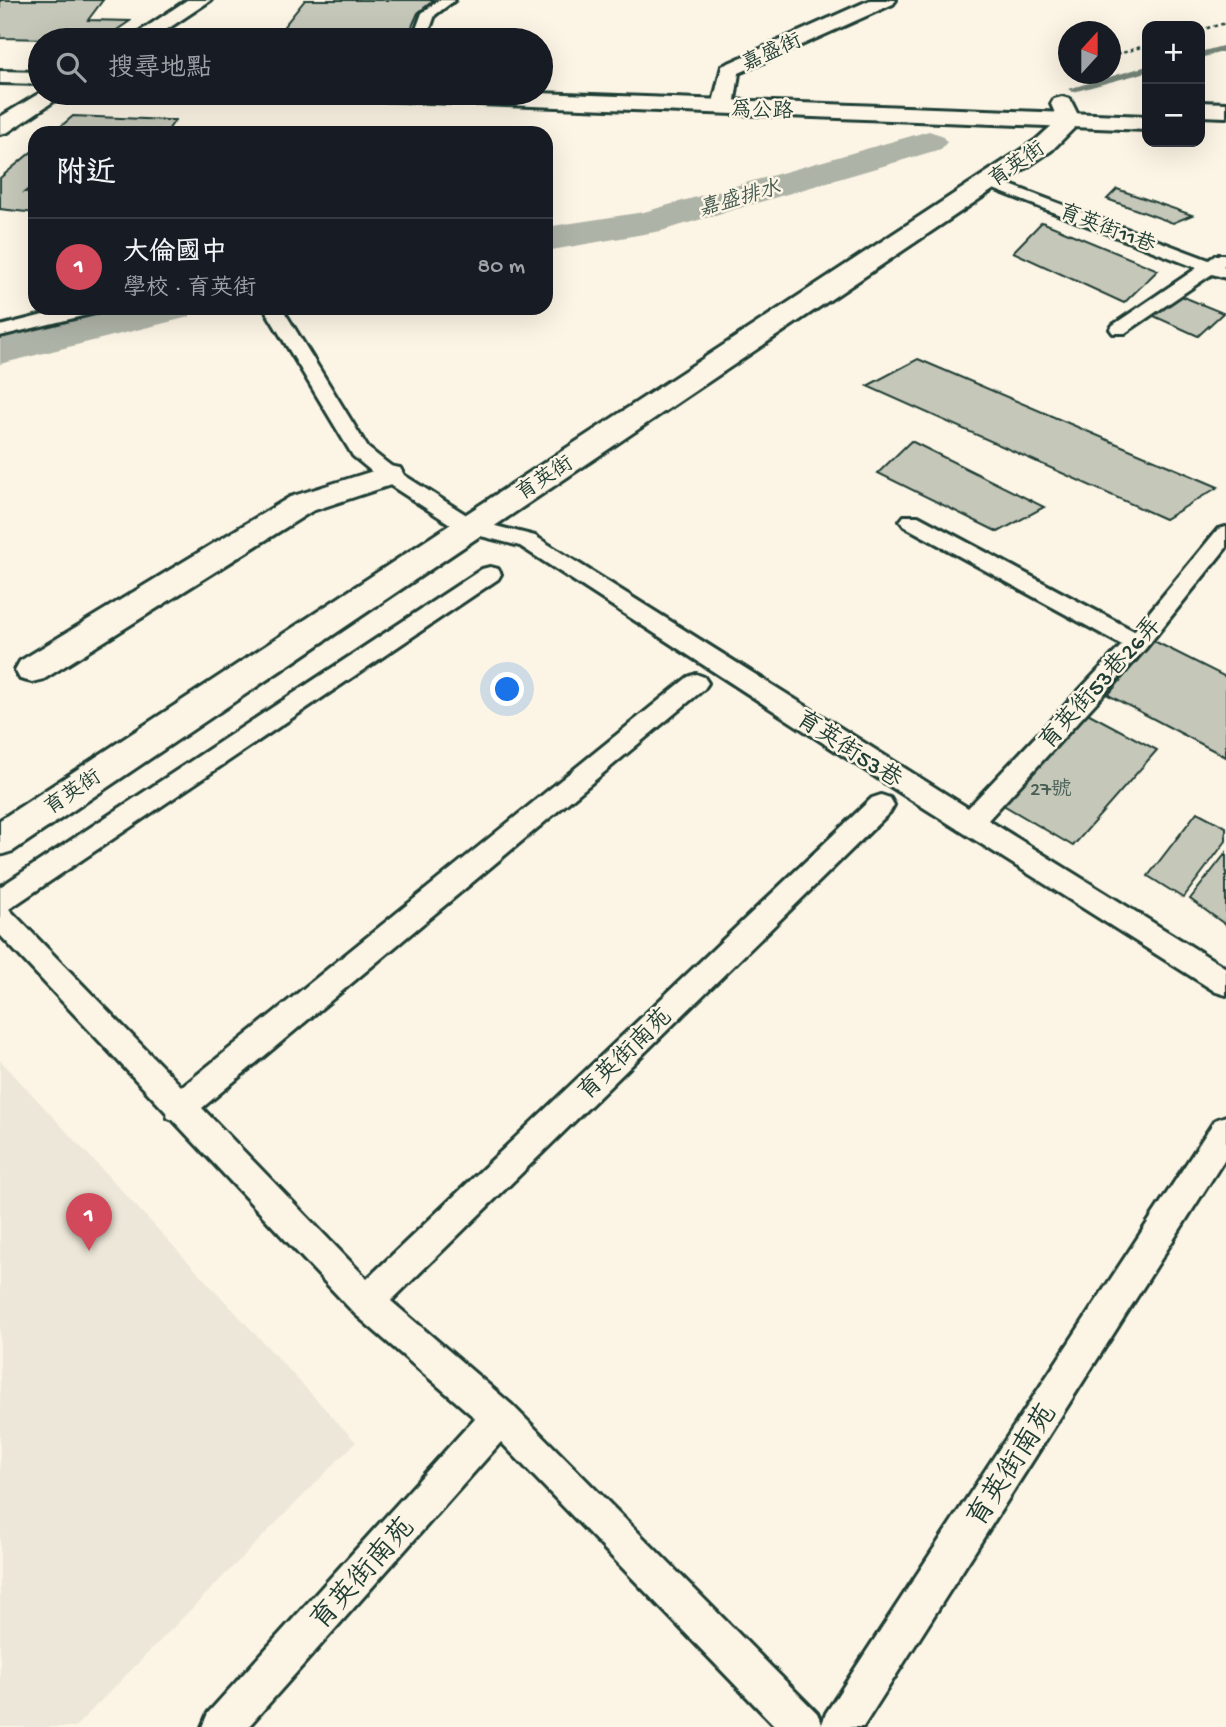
<!DOCTYPE html>
<html lang="zh-TW">
<meta charset="utf-8">
<style>
body{margin:0;font-family:"Gochi Hand","LXGW WenKai TC",sans-serif;background:#20242c;color:#f1f3f6}
.controls{position:absolute;right:21px;top:21px;display:grid;overflow:hidden;border-radius:14px;box-shadow:0 7px 28px #0002}
.controls button{width:63px;height:63px;display:grid;place-items:center;padding:0;border:0;border-bottom:2px solid #363941;background:#171b24;color:#f1f3f6;font:35px sans-serif}
.compass{position:absolute;left:1058px;top:21px;width:63px;height:63px;border-radius:50%;background:#171b24;box-shadow:0 7px 28px #0002;rotate:21deg}
.you{position:absolute;left:508px;top:690px;width:24px;height:24px;margin:-18px;border:5px solid #fff;border-radius:50%;background:#1a73e8;box-shadow:0 0 0 10px #1a73e833}
.badge{display:grid;place-items:center;width:46px;height:46px;border-radius:50%;background:#d1495b;color:#fff;font-size:23px;font-weight:700}
.pin{position:absolute;translate:-50% -58px;filter:drop-shadow(0 2px 4px #0008)}
.pin::after{content:'';position:absolute;top:37px;width:24px;height:21px;background:inherit;clip-path:polygon(0 0,100% 0,50% 100%)}
.list{margin:0;padding:0;list-style:none}
h2{display:flex;justify-content:space-between;align-items:center;height:91px;margin:0;padding:0 28px;font-size:30px}
h2 small{font-size:23px;font-weight:400;color:#9ea1a6}
.list li{display:grid;grid-template-columns:46px 1fr auto;gap:21px;align-items:center;box-sizing:border-box;height:98px;padding:0 28px;border-top:2px solid #363941}
.list b{display:block;font-size:26px;white-space:nowrap}
.list p{margin:0;font-size:23px;white-space:nowrap;color:#9ea1a6}
.list em{font-size:23px;font-style:normal;color:#9ea1a6}
.icon{flex:none;width:38px;height:38px;fill:none;stroke:currentColor;stroke-width:2;stroke-linecap:round;stroke-linejoin:round}
.map{position:relative;flex:none;width:1226px;height:1727px;overflow:hidden}
.search{position:absolute;background:#171b24;box-shadow:0 7px 28px #0002;left:28px;top:28px;width:525px;height:77px;display:flex;align-items:center;gap:18px;box-sizing:border-box;padding:0 24px;border-radius:38px;color:#9ea1a6;font-size:26px}
.panel{position:absolute;background:#171b24;box-shadow:0 7px 28px #0002;left:28px;top:126px;width:525px;height:189px;border-radius:21px}
.map>svg:first-child{display:block}
.built{fill:#ece7d8}
.lines{fill:none;stroke-linecap:round;stroke-linejoin:round}
.stream{fill:#758479;fill-rule:evenodd}
.canal{fill:#aeb3a7;fill-rule:evenodd}
.building{fill:#c5c7b9;stroke:#1f3d34;stroke-width:2}
.service-casing{stroke:#1f3d34;stroke-width:6}
.minor-casing{stroke:#1f3d34;stroke-width:6}
.tertiary-casing{stroke:#1f3d34;stroke-width:6}
.path{stroke:#1f3d34;stroke-width:2.5;stroke-dasharray:3.5 3.5;stroke-linecap:butt}
.service{fill:#fcf5e5;fill-rule:evenodd}
.minor{fill:#fcf5e5;fill-rule:evenodd}
.tertiary{fill:#fcf5e5;fill-rule:evenodd}
.labels{text-anchor:middle;stroke-width:5;stroke-linejoin:round;paint-order:stroke}
.far-street-label{font-size:21px;fill:#1f3d34;stroke:#fcf5e5}
.far-water-label{font-size:21px;font-style:italic;fill:#435a51;stroke:#fcf5e5}
.number-label{font-size:21px;fill:#486055}
.street-label{font-size:24px;fill:#1f3d34;stroke:#fcf5e5}
.near-street-label{font-size:28px;fill:#1f3d34;stroke:#fcf5e5}
</style>
<div class="map">
<svg width="1226" height="1727" viewBox="0 0 1226 1727">
<rect width="100%" height="100%" fill="#fcf5e5"/>
<filter id="ink" filterUnits="userSpaceOnUse"><feTurbulence type="fractalNoise" baseFrequency=".0143" numOctaves="2"/><feDisplacementMap in="SourceGraphic" scale="14" xChannelSelector="R" yChannelSelector="G"/><feConvolveMatrix kernelMatrix="1 2 1 2 8 2 1 2 1" color-interpolation-filters="sRGB"/></filter>
<g filter="url(#ink)">
<!-- built -->
<path class="built" d="M0,1060L356,1442L75,1727H0Z"/>
<g class="lines">
<!-- stream -->
<g class="stream">
<path d="M1226,45V51L1200,58V52Z"/>
<path d="M1147,66V72L1073,92L1068,89Z"/>
</g>
<!-- canal -->
<g class="canal">
<path d="M929,131L941,135L947,142L941,149L661,231L546,251V227L644,212Z"/>
<path d="M125,308H195L189,317L0,364V338Z"/>
</g>
</g>
<!-- building -->
<g class="building">
<path d="M0,0H103L88,20L130,21L102,40L0,38Z"/>
<path d="M434,0L418,13L406,40H273L305,0Z"/>
<path d="M73,116L168,120H175L166,133H53Z"/>
<path d="M35,149V184L25,192L35,191V213L0,209V178Z"/>
<path d="M1117,189L1192,215L1173,223L1107,199Z"/>
<path d="M1042,222L1158,270L1124,303L1013,252Z"/>
<path d="M1169,291L1223,313L1198,336L1147,313Z"/>
<path d="M918,359L1218,487L1165,519L867,386Z"/>
<path d="M911,441L1044,507L998,532L878,473Z"/>
<path d="M1154,641L1226,677V757L1108,695Z"/>
<path d="M1080,709L1157,750L1073,846L1000,803Z"/>
<path d="M1197,812L1226,827V841L1183,898L1148,876Z"/>
<path d="M1226,853V925L1190,899Z"/>
</g>
<g class="lines">
<!-- service casing -->
<g class="service-casing">
<g id="service">
<path d="M439,0H455L435,15L426,40H412L422,13Z"/>
<path d="M989,177L1209,260L1216,255H1226V264L1223,266L1226,267V278L1212,274L1125,333H1113L1110,329L1113,325L1197,268L983,185L981,182Z"/>
<path d="M71,308H102L99,312L0,336V326Z"/>
<path d="M264,308H282L368,448L396,470L476,521L535,536L968,808L1122,645L904,526L900,521L904,516H918L1134,631L1218,529L1226,527V548L1145,649L988,820L1226,968V995L1216,992L899,792L520,546L461,531L382,480L353,456Z"/>
<path d="M490,567L498,569L501,574L498,579L9,909L182,1087L688,677L696,674L704,677L708,683L704,689L202,1108L367,1279L872,798L881,795L890,798L894,805L890,812L391,1301L512,1405L817,1713L822,1724L826,1713L1215,1120L1226,1116V1157L863,1727H776L501,1442L248,1727H202L208,1713L475,1418L355,1314L173,1120L168,1118L166,1112L0,935V887L482,569Z"/>
</g>
</g>
<!-- minor casing -->
<g class="minor-casing">
<g id="minor">
<path d="M187,0H211L151,40H127Z"/>
<path d="M870,0H896L893,4L739,73L734,107L731,112H715L712,107L722,66Z"/>
<path d="M40,93H66L8,132L0,134V117Z"/>
<path d="M1062,97L1070,99L1081,121L1052,150L13,851L0,855V820L1036,140L1058,120L1051,104L1054,99Z"/>
<path d="M389,466L400,468L404,475L400,482L312,511L44,679L32,682L20,679L15,670L20,661L290,497Z"/>
</g>
</g>
<!-- tertiary casing -->
<g class="tertiary-casing">
<g id="tertiary">
<path d="M0,71L40,72V84L0,83Z"/>
<path d="M366,93H539L1147,116V130L377,100L369,98Z"/>
<path d="M1200,102L1226,103V117L1200,116Z"/>
</g>
</g>
<!-- path -->
<g class="path">
<path d="M1200,30L1226,23"/>
<path d="M1110,57L1147,45"/>
</g>
<!-- service -->
<use href="#service" class="service"/>
<!-- minor -->
<use href="#minor" class="minor"/>
<!-- tertiary -->
<use href="#tertiary" class="tertiary"/>
</g>
</g>
<g class="labels">
<!-- far-street labels -->
<g class="far-street-label">
<text transform="translate(771 51) rotate(-24)" y="7">嘉盛街</text>
<text transform="translate(762 109) rotate(2)" y="7">為公路</text>
<text transform="translate(1016 163) rotate(-35)" y="7">育英街</text>
<text transform="translate(1108 227) rotate(21)" y="7">育英街11巷</text>
<text transform="translate(544 477) rotate(-33)" y="7">育英街</text>
<text transform="translate(72 791) rotate(-34)" y="7">育英街</text>
</g>
<!-- far-water labels -->
<g class="far-water-label">
<text transform="translate(739 197) rotate(-16)" y="7">嘉盛排水</text>
</g>
<!-- number labels -->
<g class="number-label">
<text x="1051" y="795">27號</text>
</g>
<!-- street labels -->
<g class="street-label">
<text transform="translate(1099 682) rotate(-48)" y="8">育英街53巷26弄</text>
<text transform="translate(850 748) rotate(33)" y="8">育英街53巷</text>
<text transform="translate(624 1053) rotate(-44)" y="8">育英街南苑</text>
</g>
<!-- near-street labels -->
<g class="near-street-label">
<text transform="translate(1010 1464) rotate(-57)" y="10">育英街南苑</text>
<text transform="translate(361 1572) rotate(-48)" y="10">育英街南苑</text>
</g>
</g>
</svg>
<div class="controls">
<button>+</button>
<button>−</button>
</div>
<svg class="compass" viewBox="-18 -18 36 36"><path d="M0-13l5 13h-10z" fill="#e53935"/><path d="M0 13l5-13h-10z" fill="#9ea1a6"/></svg>
<div class="you"></div>
<div class="pin badge" style="left:89px;top:1251px">1</div>
<div class="search"><svg class="icon" aria-label="search" viewBox="0 0 24 24"><circle cx="10" cy="10" r="6"/><path d="M15 15l6 6"/></svg>搜尋地點</div>
<section class="panel">
<h2>附近<small></small></h2>
<ul class="list">
<li><span class="badge">1</span><div><b>大倫國中</b><p>學校 · 育英街</p></div><em>80 m</em></li>
</ul>
</section>
</div>
